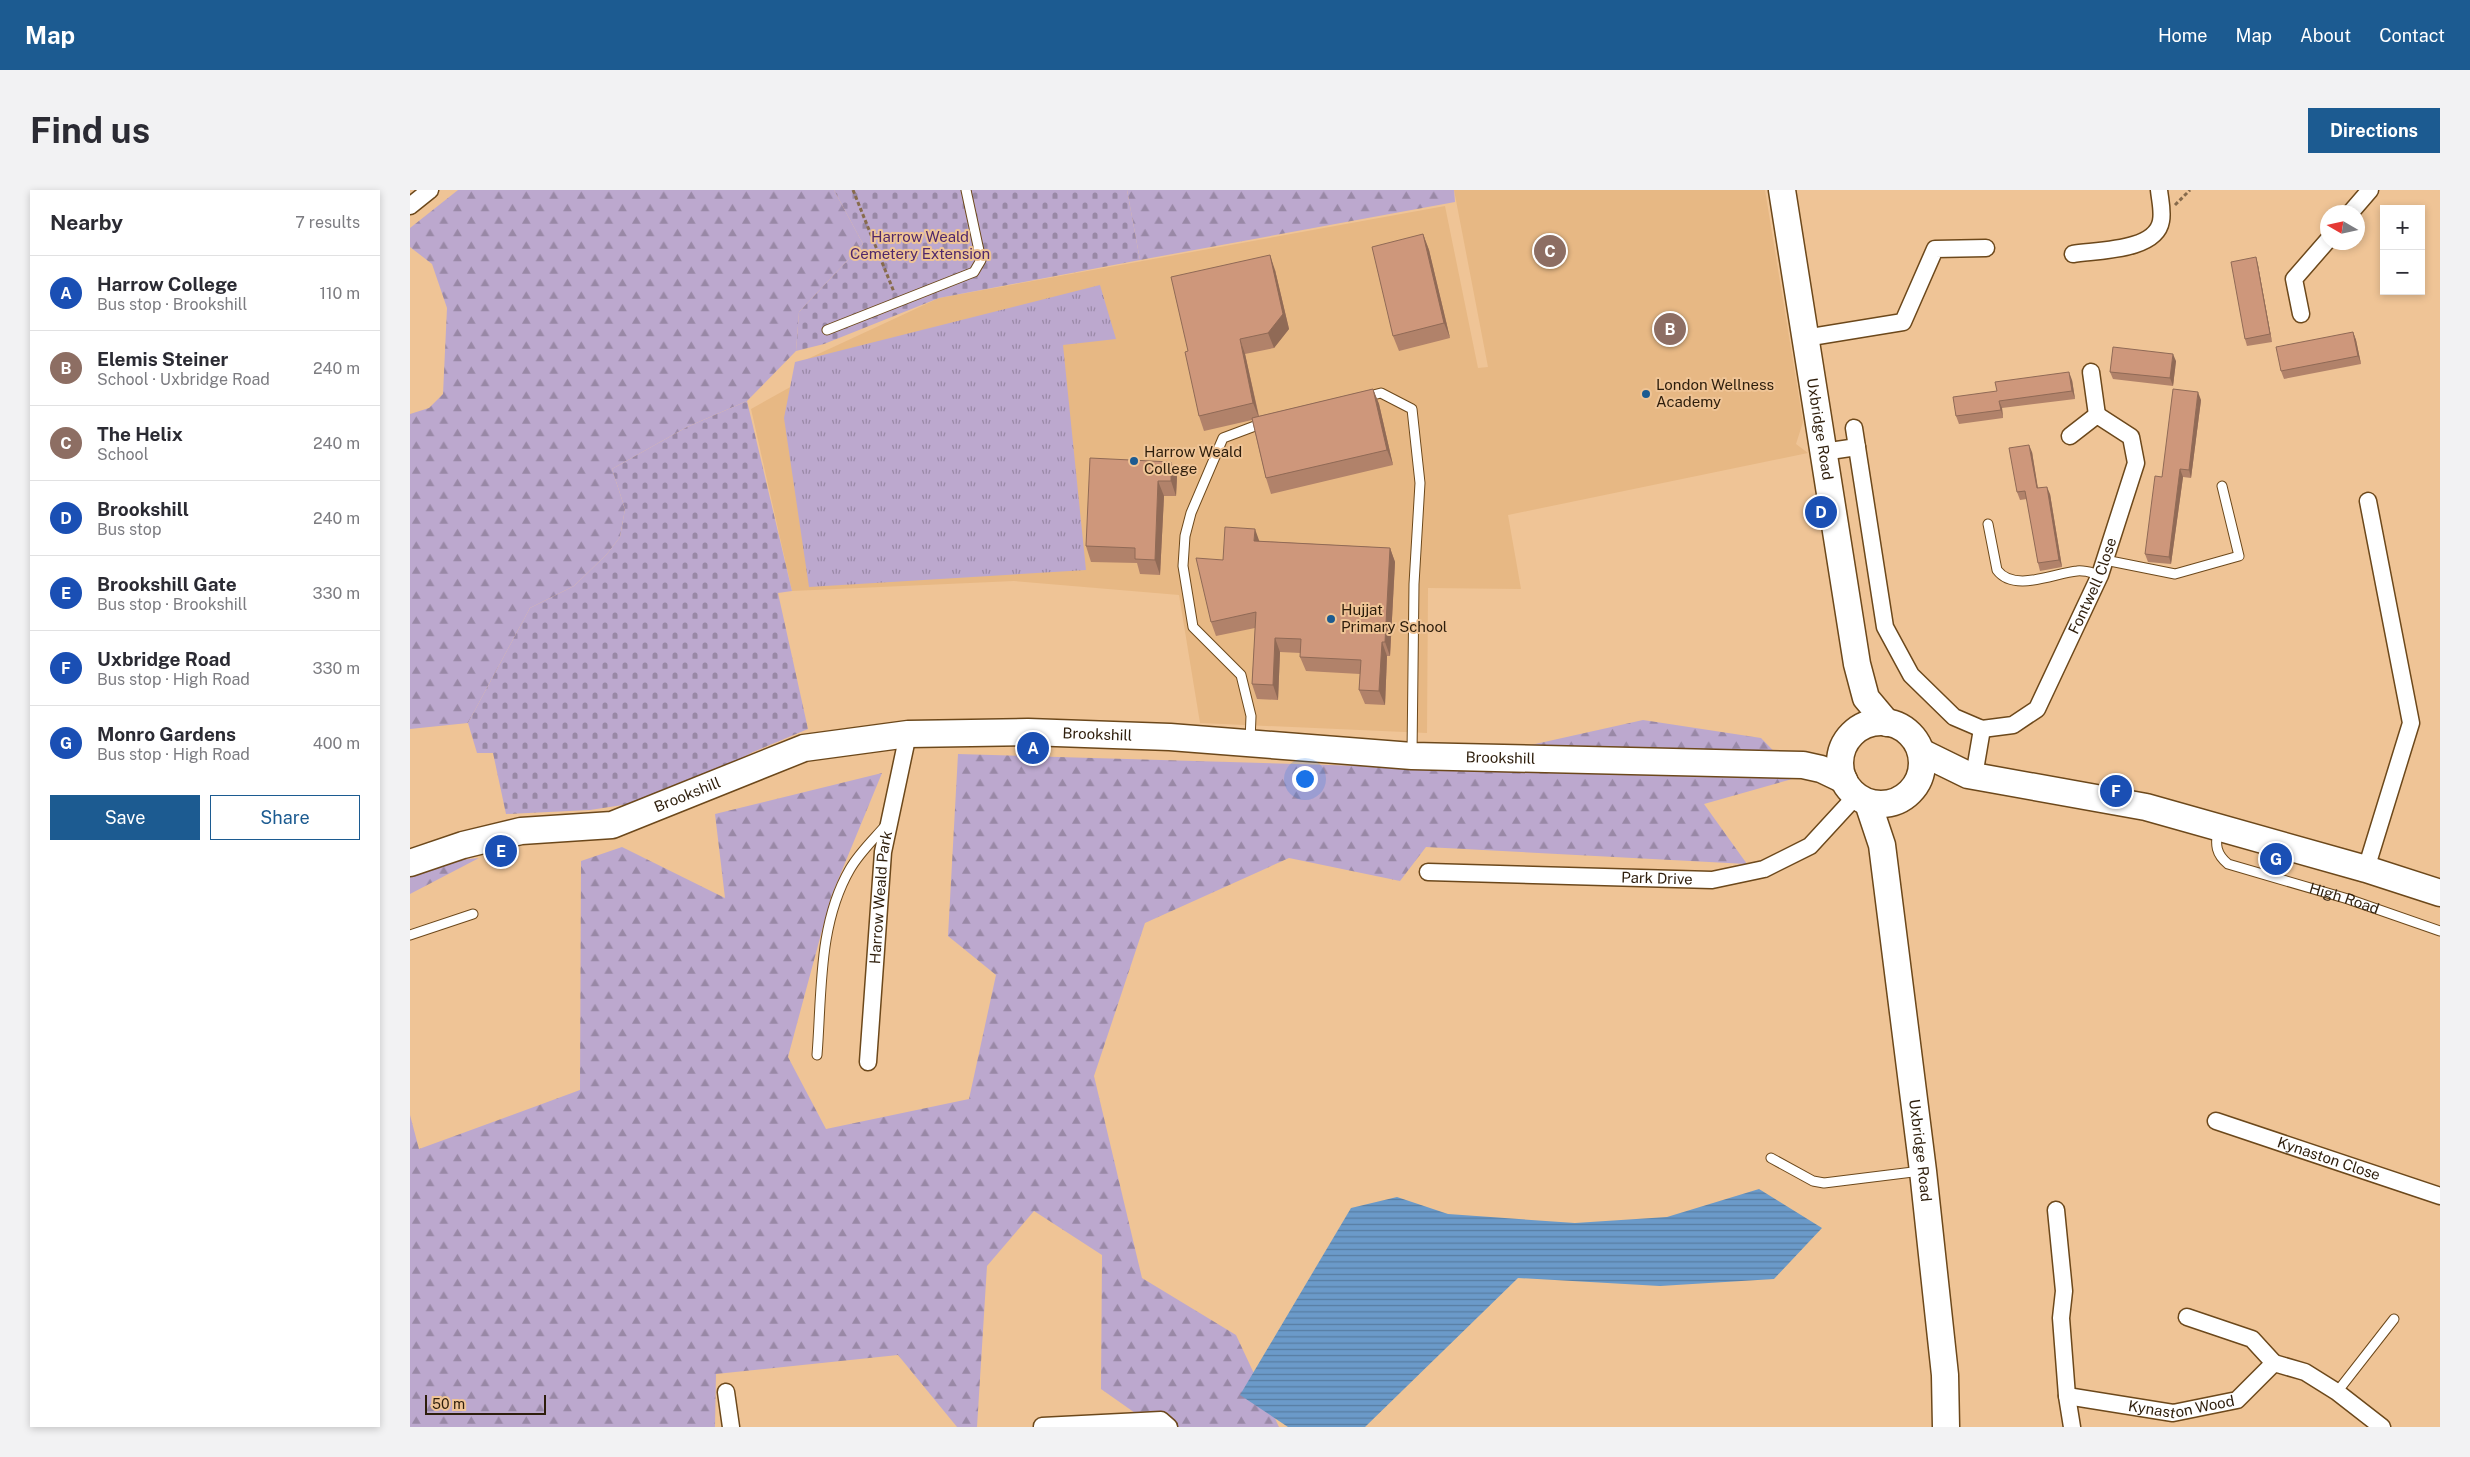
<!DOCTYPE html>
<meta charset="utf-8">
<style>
body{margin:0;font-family:"Public Sans",sans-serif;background:#f2f2f3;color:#2b2b33}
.controls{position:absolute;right:15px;top:15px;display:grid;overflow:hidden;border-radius:0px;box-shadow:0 2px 8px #0003}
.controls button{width:45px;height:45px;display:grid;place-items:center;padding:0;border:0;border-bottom:1px solid #e1e1e2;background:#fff;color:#2b2b33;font:25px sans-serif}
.compass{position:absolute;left:1910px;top:15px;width:45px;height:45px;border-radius:50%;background:#fff;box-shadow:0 2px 8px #0003;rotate:279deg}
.scale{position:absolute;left:15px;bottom:12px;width:121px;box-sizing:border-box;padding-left:5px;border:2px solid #2e1e0c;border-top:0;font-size:14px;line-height:18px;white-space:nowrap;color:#2e1e0c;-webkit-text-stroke:4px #efc496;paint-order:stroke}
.you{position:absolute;left:894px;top:588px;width:18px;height:18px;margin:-12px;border:4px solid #fff;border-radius:50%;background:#1a73e8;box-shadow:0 0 0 8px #1a73e833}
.badge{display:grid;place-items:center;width:32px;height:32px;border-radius:50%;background:#1c5b91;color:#fff;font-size:16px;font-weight:700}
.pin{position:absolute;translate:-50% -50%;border:2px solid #fff;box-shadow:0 1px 5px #0006}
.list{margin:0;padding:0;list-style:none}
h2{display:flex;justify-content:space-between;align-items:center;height:65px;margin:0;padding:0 20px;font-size:21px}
h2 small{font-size:16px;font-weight:400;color:#7c7c81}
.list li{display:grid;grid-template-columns:32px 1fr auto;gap:15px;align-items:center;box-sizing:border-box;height:75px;padding:0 20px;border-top:1px solid #e1e1e2}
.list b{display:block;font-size:19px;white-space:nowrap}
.list p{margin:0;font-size:16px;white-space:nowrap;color:#7c7c81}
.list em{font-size:16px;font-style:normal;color:#7c7c81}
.actions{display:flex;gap:10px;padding:15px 20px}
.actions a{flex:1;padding:11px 0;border:1px solid #1c5b91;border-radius:0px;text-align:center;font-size:18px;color:#1c5b91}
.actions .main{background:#1c5b91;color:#fff}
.map{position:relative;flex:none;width:2030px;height:1237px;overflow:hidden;border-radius:0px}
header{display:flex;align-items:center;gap:30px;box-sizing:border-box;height:70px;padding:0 25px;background:#1c5b91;color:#fff}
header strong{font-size:24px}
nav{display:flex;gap:28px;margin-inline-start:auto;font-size:18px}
.intro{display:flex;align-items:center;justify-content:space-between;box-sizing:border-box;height:120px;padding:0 30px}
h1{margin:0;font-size:35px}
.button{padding:12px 22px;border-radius:0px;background:#1c5b91;color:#fff;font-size:18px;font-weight:700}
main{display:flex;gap:30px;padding:0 30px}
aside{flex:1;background:#fff;border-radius:0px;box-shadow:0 2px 8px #0003}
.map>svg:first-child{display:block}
.built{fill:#e7b884}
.grass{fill:url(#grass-tufts)}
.forest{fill:url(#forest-firs)}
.cemetery{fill:url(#cemetery-stones)}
.water{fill:url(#water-rules)}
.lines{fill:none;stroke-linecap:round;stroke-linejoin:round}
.service-casing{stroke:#6c481b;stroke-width:11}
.minor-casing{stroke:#6c481b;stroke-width:19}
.primary-casing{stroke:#6c481b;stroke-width:29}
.path{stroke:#876b4c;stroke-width:3;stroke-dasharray:4 2.5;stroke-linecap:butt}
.service{stroke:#fff;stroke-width:9}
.minor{stroke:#fff;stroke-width:16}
.primary{stroke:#fff;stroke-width:26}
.wall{fill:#b1826a}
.shaded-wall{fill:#906a56}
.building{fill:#ce977b;stroke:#906a56}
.poi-dot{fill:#1c5b91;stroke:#efc496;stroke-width:2}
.labels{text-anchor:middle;stroke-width:4;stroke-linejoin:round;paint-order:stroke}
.park-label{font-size:15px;fill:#4f286b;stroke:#efc496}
.poi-label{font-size:15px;fill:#2e1e0c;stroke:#efc496;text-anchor:start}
.street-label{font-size:15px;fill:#2e1e0c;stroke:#efc496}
</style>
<header>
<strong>Map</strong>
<nav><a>Home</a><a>Map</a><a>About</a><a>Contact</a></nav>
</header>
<div class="intro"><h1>Find us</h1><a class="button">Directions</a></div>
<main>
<aside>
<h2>Nearby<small>7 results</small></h2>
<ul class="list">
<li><span class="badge" style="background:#1a4fb4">A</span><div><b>Harrow College</b><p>Bus stop · Brookshill</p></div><em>110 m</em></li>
<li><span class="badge" style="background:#8d6e63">B</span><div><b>Elemis Steiner</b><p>School · Uxbridge Road</p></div><em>240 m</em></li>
<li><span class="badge" style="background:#8d6e63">C</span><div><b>The Helix</b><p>School</p></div><em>240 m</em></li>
<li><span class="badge" style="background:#1a4fb4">D</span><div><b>Brookshill</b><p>Bus stop</p></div><em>240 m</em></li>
<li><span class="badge" style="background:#1a4fb4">E</span><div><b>Brookshill Gate</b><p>Bus stop · Brookshill</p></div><em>330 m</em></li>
<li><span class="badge" style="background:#1a4fb4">F</span><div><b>Uxbridge Road</b><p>Bus stop · High Road</p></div><em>330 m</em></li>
<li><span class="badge" style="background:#1a4fb4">G</span><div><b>Monro Gardens</b><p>Bus stop · High Road</p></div><em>400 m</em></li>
</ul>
<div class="actions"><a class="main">Save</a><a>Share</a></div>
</aside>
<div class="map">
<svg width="2030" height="1237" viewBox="0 0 2030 1237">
<defs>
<pattern id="grass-tufts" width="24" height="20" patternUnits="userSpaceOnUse" patternTransform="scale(1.25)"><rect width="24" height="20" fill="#bca8ce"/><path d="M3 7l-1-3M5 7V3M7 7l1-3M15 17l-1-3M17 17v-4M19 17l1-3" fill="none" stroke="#9988a6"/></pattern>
<pattern id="forest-firs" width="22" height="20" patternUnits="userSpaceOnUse" patternTransform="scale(1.25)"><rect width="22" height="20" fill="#bca8ce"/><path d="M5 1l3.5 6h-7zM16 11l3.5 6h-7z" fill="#9988a6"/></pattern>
<pattern id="cemetery-stones" width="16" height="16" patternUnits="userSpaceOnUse" patternTransform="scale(1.25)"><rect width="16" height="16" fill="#bca8ce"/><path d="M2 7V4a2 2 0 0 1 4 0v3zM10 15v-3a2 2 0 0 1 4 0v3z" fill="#9988a6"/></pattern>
<pattern id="water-rules" width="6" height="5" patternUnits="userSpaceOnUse" patternTransform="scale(1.25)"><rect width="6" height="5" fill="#6b9ac9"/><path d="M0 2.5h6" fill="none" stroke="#587da2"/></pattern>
</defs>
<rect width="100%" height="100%" fill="#efc496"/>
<!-- built -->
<path class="built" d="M1044,0H1355L1393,232L1386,254L1398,263L1098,325L1111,399L1018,398L1017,543L790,533L769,405L604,391L382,401L341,219L384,195L391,172L529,108L1035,16L1068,178L1078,177Z"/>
<!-- grass -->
<path class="grass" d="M690,95L706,149L653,155L676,380L399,397L374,228L385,172Z"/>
<!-- forest -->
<g class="forest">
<path d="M48,0H424L453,54L389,122L386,161L337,211L277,237L202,279L215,319L210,347L197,364L164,396L120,418L58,533L0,539V224L19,218L33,204L37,118L22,74L0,57V38Z"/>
<path d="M717,0H1044L1045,12L730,70Z"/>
<path d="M1233,530L1351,548L1389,587L1294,614L1337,674L1016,657L990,691L879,668L735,733L684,886L732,1088L826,1145L869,1237H745L691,1199L692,1065L624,1021L577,1076L567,1237H547L488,1165L306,1184L305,1237H0V925L9,959L170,900L171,671L212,657L315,708L305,624L472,583L421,707L378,867L416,939L559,909L586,785L538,746L548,564L1018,578Z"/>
<path d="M69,668L0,704V675Z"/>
</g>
<!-- cemetery -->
<g class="cemetery">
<path d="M424,0H717L730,70L529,108L414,154L386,161L389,122L453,54Z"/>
<path d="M337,211L382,401L368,403L398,539L343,562L276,598L239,611L180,620L96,624L83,563H67L58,533L120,418L164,396L197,364L210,347L215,319L202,279L277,237Z"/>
</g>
<!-- water -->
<path class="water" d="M1349,999L1412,1038L1364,1089L1250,1096L1108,1088L955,1237H878L830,1205L941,1018L987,1007L1038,1024L1165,1033L1257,1027Z"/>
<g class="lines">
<!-- service casing -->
<g class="service-casing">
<g id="service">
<path d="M417,140L564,82L571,70L556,0"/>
<path d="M955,207L971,203L1002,219L1010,293L1004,394L1002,564"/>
<path d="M1578,334L1587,380C1604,403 1644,383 1667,381C1675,380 1682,383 1690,385"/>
<path d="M1695,370L1765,384L1829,366L1812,296"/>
<path d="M840,551L841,526L831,485L783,437L773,376L775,346L781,323L813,248L853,233"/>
<path id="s1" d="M1808,640C1805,655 1806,664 1818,674L1938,709L2030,741"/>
<path d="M0,745L63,724"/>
<path d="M407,865C412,802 408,734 440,679C449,663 464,649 476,635"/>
<path d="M1361,968L1403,991L1414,993L1511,981"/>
<path d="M1927,1202L1984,1129"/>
</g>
</g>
<!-- minor casing -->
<g class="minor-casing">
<g id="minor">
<path d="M0,16L20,0"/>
<path d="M1941,22L1960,0"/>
<path d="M1663,64C1688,60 1746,61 1751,31C1753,21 1750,10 1749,0"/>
<path d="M1891,124L1884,89L1918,50"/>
<path d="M1395,148L1493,132L1525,59L1576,58"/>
<path d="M1681,182L1687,225"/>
<path id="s2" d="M1444,238L1475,437L1501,485L1544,527L1572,539L1603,535L1627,519L1690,385L1726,273L1721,247L1687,225L1660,246"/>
<path d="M1413,262L1447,257"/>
<path d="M1564,586L1572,539"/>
<path d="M1956,679L2001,533L1958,311"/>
<path id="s3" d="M1018,682L1302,690L1354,679L1400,656L1446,606"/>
<path id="s4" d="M458,872L473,662L498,544"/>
<path id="s5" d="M1806,931L2030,1006"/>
<path d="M1646,1020L1654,1101L1651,1128L1657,1206L1662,1237"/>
<path d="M1777,1127L1842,1149L1864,1173"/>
<path d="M316,1202L321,1237"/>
<path id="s6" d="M1657,1206L1763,1223L1827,1210L1864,1173L1895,1182L1927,1202L1972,1237"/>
<path d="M632,1236L751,1230L759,1237"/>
</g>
</g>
<!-- primary casing -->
<g class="primary-casing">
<g id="primary">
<path id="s7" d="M1372,0L1447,474L1456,508L1477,533"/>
<circle cx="1471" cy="573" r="41"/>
<path d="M1511,562L1558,585L1736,617L1956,679L2030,703"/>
<path id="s8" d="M1458,613L1472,655L1513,981L1535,1185L1536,1237"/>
<path id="s9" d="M0,673L53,655L111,641L202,635L394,558L498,544L618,542L760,547L1002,566L1393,575L1411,579L1434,590"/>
</g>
</g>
<!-- path -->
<g class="path">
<path d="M443,0L484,102"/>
<path d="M1765,15L1780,0"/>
</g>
<!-- service -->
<use href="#service" class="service"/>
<!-- minor -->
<use href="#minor" class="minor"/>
<!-- primary -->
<use href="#primary" class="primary"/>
</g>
<!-- wall -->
<g class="wall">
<path d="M1013,44L1019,60L1040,148L989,161L983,146Z"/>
<path d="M1846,67L1848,75L1862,152L1837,156L1835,149Z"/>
<path d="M865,80L879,139L864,158L835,164L849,226L963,199L969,214L983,275L861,304L856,288L842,230L794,241L789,226Z"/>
<path d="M1943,142L1946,150L1951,174L1874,189L1871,181Z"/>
<path d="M1766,171L1763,196L1703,189L1700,182Z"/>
<path d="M1662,190L1665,209L1592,218L1593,228L1549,234L1546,226L1587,201Z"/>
<path d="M1791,210L1781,288L1773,287L1761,374L1738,372L1735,364L1752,287Z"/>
<path d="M1622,262L1628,298L1640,304L1652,377L1630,381L1628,373L1617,309L1610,310L1607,302Z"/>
<path d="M761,272L767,287L766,306H754L750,385L730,384L727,373L681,372L676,356Z"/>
<path d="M850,351L980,358L985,372L980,466H977L975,515L955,514L949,500L950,484L896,481L890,467L891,463L870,462L868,510L847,509L842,494L845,438L806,446L801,432L813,370Z"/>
</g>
<!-- shaded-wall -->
<g class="shaded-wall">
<path d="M1013,44L1019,60L1040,148L1034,133Z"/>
<path d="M860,65L865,80L879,139L864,158L858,143Z"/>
<path d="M1846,67L1848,75L1862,152L1860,144Z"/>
<path d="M1943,142L1946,150L1951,174L1948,166Z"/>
<path d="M830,149L835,164L849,228L843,213Z"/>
<path d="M1763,164L1766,171L1763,196L1760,188Z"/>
<path d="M1659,182L1662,190L1665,209L1662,201Z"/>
<path d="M963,199L969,214L983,275L977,260Z"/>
<path d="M1788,202L1791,210L1781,288L1779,280Z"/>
<path d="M1589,211L1592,218L1593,228L1591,220Z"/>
<path d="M1619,255L1622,262L1629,306L1627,298Z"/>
<path d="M761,272L767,287L766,306L761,291Z"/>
<path d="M1770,279L1773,287L1761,374L1759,367Z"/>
<path d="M748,291L754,306L750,385L745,370Z"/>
<path d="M1637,297L1640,304L1652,377L1649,370Z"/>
<path d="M845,339L850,353L844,351Z"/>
<path d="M980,358L985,372L980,466L975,452Z"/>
<path d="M865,448L870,462L868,510L863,495Z"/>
<path d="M972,452L977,466L975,515L969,501Z"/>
</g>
<!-- building -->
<g class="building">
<path d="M1013,44L1034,133L983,146L962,57Z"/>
<path d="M860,65L873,124L858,143L830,149L843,213L789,226L775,162L778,161L761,87Z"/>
<path d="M1846,67L1860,144L1835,149L1821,72Z"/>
<path d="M1943,142L1948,166L1871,181L1866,157Z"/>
<path d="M1703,157L1763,164L1760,188L1700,182Z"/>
<path d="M1659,182L1662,201L1589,211L1591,220L1546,226L1543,207L1587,201L1585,192Z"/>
<path d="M963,199L977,260L856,288L842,228Z"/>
<path d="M1763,199L1788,202L1779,280L1770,279L1759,367L1735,364L1745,286L1752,287Z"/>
<path d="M1619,255L1627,298L1637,297L1649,370L1628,373L1615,301L1607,302L1599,258Z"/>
<path d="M680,268L761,272V291H748L745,370L725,369V358L676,356Z"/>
<path d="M815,337L845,339L844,351L980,358L975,452H972L969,501L949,500L951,470L890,467L891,449L865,448L863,495L842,494L846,422L801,432L786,368L813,370Z"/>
</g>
<!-- markers -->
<g class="poi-dot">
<circle cx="1236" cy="204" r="5"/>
<circle cx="724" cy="271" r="5"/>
<circle cx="921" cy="429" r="5"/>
</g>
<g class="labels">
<!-- park labels -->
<g class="park-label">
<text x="510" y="52">Harrow Weald<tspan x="510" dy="17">Cemetery Extension</tspan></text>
</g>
<!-- poi labels -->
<g class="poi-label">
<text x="1246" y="200">London Wellness<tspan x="1246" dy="17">Academy</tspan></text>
<text x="734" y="267">Harrow Weald<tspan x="734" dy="17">College</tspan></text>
<text x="931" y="425">Hujjat<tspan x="931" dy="17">Primary School</tspan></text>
</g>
<!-- street labels -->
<g class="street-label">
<text dy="5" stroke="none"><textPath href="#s7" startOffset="242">Uxbridge Road</textPath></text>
<text dy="5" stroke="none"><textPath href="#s2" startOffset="542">Fontwell Close</textPath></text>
<text dy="5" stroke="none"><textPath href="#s9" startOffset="708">Brookshill</textPath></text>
<text dy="5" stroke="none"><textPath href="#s9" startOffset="1112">Brookshill</textPath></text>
<text dy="5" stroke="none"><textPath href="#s9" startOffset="288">Brookshill</textPath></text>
<text dy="5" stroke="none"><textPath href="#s3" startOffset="229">Park Drive</textPath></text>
<text dy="5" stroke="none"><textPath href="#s4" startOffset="165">Harrow Weald Park</textPath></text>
<text dy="5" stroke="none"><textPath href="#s1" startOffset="159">High Road</textPath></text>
<text dy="5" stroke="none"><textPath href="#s8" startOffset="352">Uxbridge Road</textPath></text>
<text dy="5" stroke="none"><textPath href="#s5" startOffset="119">Kynaston Close</textPath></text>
<text dy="5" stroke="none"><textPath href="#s6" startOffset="116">Kynaston Wood</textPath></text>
</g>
</g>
</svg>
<div class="controls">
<button>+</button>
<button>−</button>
</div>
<svg class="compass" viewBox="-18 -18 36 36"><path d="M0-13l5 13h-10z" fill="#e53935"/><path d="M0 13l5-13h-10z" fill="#7c7c81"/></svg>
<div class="scale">50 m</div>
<div class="you"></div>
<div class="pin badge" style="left:623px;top:558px;background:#1a4fb4">A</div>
<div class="pin badge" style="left:1260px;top:139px;background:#8d6e63">B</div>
<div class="pin badge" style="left:1140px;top:61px;background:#8d6e63">C</div>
<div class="pin badge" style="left:1411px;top:322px;background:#1a4fb4">D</div>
<div class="pin badge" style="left:91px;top:661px;background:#1a4fb4">E</div>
<div class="pin badge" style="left:1706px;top:601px;background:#1a4fb4">F</div>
<div class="pin badge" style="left:1866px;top:669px;background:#1a4fb4">G</div>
</div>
</main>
